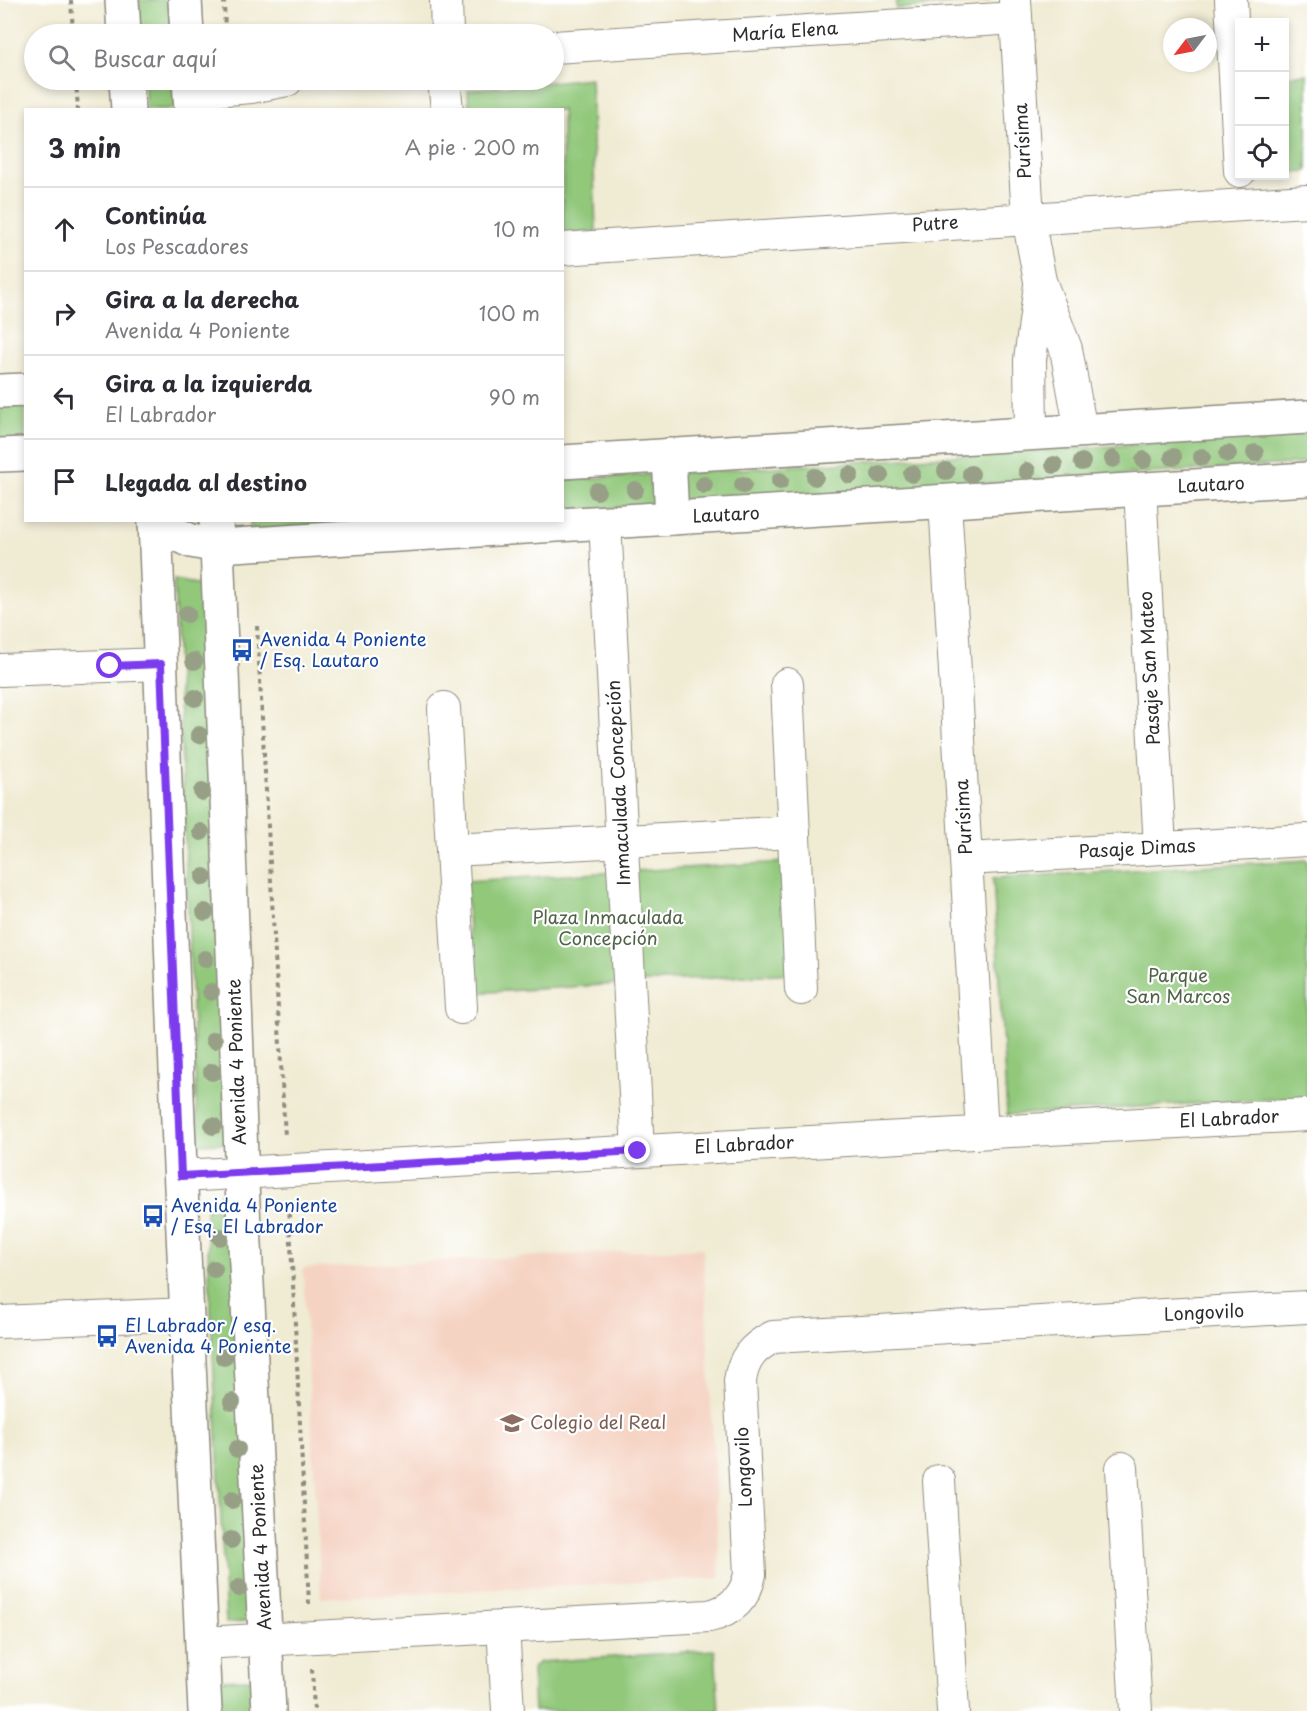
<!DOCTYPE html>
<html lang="es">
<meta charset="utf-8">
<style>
body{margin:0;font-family:"Playpen Sans",sans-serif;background:#f7f7f7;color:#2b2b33}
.controls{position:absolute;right:18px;top:18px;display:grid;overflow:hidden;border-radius:0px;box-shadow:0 3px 9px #0003}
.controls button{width:54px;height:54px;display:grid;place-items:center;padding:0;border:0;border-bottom:2px solid #e1e1e2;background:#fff;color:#2b2b33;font:30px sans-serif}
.compass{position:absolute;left:1163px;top:18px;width:54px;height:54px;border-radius:50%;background:#fff;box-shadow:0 3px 9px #0003;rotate:238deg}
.stop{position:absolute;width:18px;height:18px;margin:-14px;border:4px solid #7c3aed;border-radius:50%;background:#fff}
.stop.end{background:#7c3aed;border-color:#fff;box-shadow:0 2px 6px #0008}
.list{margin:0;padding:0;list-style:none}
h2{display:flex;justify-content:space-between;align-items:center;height:78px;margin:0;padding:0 24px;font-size:26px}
h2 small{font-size:20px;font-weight:400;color:#7c7c81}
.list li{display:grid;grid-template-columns:39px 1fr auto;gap:18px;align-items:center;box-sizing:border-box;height:84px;padding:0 24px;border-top:2px solid #e1e1e2}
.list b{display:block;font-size:22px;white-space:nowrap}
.list p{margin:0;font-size:20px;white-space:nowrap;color:#7c7c81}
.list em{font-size:20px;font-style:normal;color:#7c7c81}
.icon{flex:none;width:33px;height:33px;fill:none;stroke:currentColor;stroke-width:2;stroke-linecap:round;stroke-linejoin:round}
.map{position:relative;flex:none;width:1307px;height:1711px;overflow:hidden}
.search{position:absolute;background:#fff;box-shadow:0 3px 9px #0003;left:24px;top:24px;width:540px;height:66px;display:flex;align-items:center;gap:15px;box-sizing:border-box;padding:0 21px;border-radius:33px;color:#7c7c81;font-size:22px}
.panel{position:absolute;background:#fff;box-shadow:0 3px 9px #0003;left:24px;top:108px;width:540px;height:414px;border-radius:0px}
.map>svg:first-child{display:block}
.built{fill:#f5d3c2}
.green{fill:#91c87a;stroke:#5e7a52;stroke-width:1.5}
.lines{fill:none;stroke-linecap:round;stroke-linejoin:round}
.minor-casing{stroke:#8e8b7f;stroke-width:34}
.tertiary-casing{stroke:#8e8b7f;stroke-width:36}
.path{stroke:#8e8b7f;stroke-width:4;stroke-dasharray:4.5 4.5;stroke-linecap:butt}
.minor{stroke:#fff;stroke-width:32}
.tertiary{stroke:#fff;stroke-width:33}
.tree{fill:#97a086}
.route{stroke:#7c3aed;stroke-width:8}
.labels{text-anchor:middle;stroke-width:4.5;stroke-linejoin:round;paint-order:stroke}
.street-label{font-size:18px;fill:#2b2b2b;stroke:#fff}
.transit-label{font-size:18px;fill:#164399;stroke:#fff;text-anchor:start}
.park-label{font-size:18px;fill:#4f6247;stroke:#fff}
.education-label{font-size:18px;fill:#785e54;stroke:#fff;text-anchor:start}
</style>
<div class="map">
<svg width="1307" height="1711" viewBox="0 0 1307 1711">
<rect width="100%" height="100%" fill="#fff"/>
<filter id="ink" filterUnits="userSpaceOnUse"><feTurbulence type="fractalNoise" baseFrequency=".0167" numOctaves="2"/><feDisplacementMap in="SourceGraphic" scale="12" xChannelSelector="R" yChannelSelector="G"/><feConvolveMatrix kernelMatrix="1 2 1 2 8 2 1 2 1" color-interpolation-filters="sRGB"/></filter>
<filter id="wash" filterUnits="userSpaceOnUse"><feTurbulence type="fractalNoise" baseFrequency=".008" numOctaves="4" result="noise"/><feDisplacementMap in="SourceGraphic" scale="24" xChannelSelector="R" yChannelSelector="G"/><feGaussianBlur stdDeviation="1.35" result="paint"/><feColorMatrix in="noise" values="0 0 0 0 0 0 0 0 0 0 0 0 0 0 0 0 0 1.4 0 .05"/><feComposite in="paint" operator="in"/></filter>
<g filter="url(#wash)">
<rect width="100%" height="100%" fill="#f0ebd3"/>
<!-- built -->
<path class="built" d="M703,1248L720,1578L321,1598L303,1268Z"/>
<!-- green -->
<g class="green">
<path d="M139,0H169L171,34H141Z"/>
<path d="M896,0H990L896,9Z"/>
<path d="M1307,74V171L1285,173V76Z"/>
<path d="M591,78L596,232L563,234L562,110L469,109L468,90Z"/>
<path d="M144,80H174L175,109H146Z"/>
<path d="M25,401V440L0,441V403Z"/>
<path d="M1307,434V463L563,511L562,480Z"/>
<path d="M250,521H402L251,530Z"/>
<path d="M174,580L207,586L227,1143L198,1144Z"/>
<path d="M1307,860V1097L1007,1115L993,878Z"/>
<path d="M786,862L793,973L473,993L466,881Z"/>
<path d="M236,1206L255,1620L226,1623L206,1209Z"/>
<path d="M715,1650L719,1711H534L532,1669L539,1662Z"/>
<path d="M253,1679L255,1711H221L219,1680Z"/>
</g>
</g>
<g filter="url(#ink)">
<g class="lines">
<!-- minor casing -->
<g class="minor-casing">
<g id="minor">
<path d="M446,0L447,34"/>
<path d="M1015,0L1028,218L1040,281L1066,349L1081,431"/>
<path d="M1231,0L1240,171"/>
<path d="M554,47L1016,18"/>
<path d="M444,80L447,110"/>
<path d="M190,92L251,87L287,80"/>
<path d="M562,249L1307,201"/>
<path d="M1031,433L1030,360L1040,285"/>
<path d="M1140,489L1160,847"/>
<path d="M945,501L982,1132"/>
<path d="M605,522L638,1151"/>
<path d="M0,670L161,664"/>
<path d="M787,684L801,989"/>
<path d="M444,708L461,1008"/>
<path d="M452,850L794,832"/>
<path d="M966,859L1307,840"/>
<path d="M181,1176L1307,1115"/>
<path d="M0,1322L187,1314"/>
<path d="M1122,1468L1136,1711"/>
<path d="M939,1481L953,1711"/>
<path d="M503,1627L508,1711"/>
<path d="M202,1643L709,1616C732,1611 746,1597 750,1574L740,1381C743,1359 753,1347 773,1337L1307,1307"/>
</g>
</g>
<!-- tertiary casing -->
<g class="tertiary-casing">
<g id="tertiary">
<path d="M122,0L124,34"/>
<path d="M185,0L187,34"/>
<path d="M126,80L128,110"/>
<path d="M189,80L191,110"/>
<path d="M0,391L26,390"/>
<path d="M0,455L26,454"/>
<path d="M669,455L672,518"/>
<path d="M562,462L1307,417"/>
<path d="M155,520L178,1122L205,1711"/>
<path d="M216,520L243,1206L269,1711"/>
<path d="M155,524L191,541L218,546L1307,479"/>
</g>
</g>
<!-- path -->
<g class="path">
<path d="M71,0L73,34"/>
<path d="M224,0L225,34"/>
<path d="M76,80L78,110"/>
<path d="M257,626L285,1137"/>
<path d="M289,1204L309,1604"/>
<path d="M312,1669L314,1711"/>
</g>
<!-- minor -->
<use href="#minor" class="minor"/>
<!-- tertiary -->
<use href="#tertiary" class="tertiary"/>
</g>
<!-- trees -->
<g class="tree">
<circle cx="1255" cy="453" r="9"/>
<circle cx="1228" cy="454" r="9"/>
<circle cx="1173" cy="457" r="9"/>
<circle cx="1202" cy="457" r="9"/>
<circle cx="1113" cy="459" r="9"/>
<circle cx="1144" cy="460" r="9"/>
<circle cx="1082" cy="462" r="9"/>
<circle cx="1054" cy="465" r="9"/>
<circle cx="946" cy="471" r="9"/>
<circle cx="1027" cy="471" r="9"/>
<circle cx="912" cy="474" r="9"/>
<circle cx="971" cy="474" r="9"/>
<circle cx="850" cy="475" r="9"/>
<circle cx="880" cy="475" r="9"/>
<circle cx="815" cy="477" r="9"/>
<circle cx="780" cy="481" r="9"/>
<circle cx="704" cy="485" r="9"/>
<circle cx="743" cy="485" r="9"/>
<circle cx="635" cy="490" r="9"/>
<circle cx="597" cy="491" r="9"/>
<circle cx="187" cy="614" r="9"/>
<circle cx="194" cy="661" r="9"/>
<circle cx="195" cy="698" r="9"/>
<circle cx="199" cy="735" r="9"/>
<circle cx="202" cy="792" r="9"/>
<circle cx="201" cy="832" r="9"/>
<circle cx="204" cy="877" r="9"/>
<circle cx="205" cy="912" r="9"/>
<circle cx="205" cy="959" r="9"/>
<circle cx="211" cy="992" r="9"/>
<circle cx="214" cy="1040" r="9"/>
<circle cx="212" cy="1072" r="9"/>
<circle cx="213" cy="1126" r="9"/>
<circle cx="220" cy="1237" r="9"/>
<circle cx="214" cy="1269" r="9"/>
<circle cx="224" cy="1357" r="9"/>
<circle cx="232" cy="1402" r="9"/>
<circle cx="237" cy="1449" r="9"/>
<circle cx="232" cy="1500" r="9"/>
<circle cx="231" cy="1540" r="9"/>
<circle cx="239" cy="1588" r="9"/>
</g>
</g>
<g class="lines" filter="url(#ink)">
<!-- route -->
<path class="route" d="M110,666L161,664L181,1176L638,1151"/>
</g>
<!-- icons -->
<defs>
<g id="bus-bare" transform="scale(1.8)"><path d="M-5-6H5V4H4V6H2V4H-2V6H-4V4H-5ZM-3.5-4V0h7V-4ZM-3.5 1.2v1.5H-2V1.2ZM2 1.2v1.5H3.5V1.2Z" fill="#1a4fb4" stroke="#fff" stroke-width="2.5" paint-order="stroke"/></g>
<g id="school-bare" transform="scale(1.8)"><path d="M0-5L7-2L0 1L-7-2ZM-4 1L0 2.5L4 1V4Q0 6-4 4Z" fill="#8d6e63" stroke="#fff" stroke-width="2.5" paint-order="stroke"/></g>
</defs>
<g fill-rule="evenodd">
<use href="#bus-bare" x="242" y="650"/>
<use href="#bus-bare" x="153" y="1216"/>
<use href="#bus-bare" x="107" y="1336"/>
<use href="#school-bare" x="512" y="1423"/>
</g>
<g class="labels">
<!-- street labels -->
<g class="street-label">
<text transform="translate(785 32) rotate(-4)" y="6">María Elena</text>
<text transform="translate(1023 141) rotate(-93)" y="6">Purísima</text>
<text transform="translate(935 224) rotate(-4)" y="6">Putre</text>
<text transform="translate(1211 485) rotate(-3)" y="6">Lautaro</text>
<text transform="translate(726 515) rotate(-3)" y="6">Lautaro</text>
<text transform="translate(1150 668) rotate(-93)" y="6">Pasaje San Mateo</text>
<text transform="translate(619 783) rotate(-93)" y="6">Inmaculada Concepción</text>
<text transform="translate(964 817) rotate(-93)" y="6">Purísima</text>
<text transform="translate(1137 849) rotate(-3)" y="6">Pasaje Dimas</text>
<text transform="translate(237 1062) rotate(-92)" y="6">Avenida 4 Poniente</text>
<text transform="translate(1229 1119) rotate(-3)" y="6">El Labrador</text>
<text transform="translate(744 1145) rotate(-3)" y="6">El Labrador</text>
<text transform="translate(1204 1313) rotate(-3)" y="6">Longovilo</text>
<text transform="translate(744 1467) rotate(-93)" y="6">Longovilo</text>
<text transform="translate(261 1547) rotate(-93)" y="6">Avenida 4 Poniente</text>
</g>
<!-- transit labels -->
<g class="transit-label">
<text x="260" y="646">Avenida 4 Poniente<tspan x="260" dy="21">/ Esq. Lautaro</tspan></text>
<text x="171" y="1212">Avenida 4 Poniente<tspan x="171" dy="21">/ Esq. El Labrador</tspan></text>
<text x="125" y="1332">El Labrador / esq.<tspan x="125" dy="21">Avenida 4 Poniente</tspan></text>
</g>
<!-- park labels -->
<g class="park-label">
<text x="608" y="924">Plaza Inmaculada<tspan x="608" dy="21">Concepción</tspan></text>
<text x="1178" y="982">Parque<tspan x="1178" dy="21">San Marcos</tspan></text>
</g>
<!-- education labels -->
<g class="education-label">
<text x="530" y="1429">Colegio del Real</text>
</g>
</g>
</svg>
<div class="controls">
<button>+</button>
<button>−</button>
<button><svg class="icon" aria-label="locate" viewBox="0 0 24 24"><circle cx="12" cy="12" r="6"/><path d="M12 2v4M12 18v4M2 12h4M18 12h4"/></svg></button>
</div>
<svg class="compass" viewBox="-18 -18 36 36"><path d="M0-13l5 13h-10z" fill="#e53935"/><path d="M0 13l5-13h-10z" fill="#7c7c81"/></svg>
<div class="stop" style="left:110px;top:666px"></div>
<div class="stop end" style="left:638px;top:1151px"></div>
<div class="search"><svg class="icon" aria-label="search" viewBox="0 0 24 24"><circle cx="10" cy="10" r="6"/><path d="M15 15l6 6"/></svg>Buscar aquí</div>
<section class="panel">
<h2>3 min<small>A pie · 200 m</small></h2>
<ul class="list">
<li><svg class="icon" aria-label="ahead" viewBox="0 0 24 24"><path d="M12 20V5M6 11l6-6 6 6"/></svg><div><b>Continúa</b><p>Los Pescadores</p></div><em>10 m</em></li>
<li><svg class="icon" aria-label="right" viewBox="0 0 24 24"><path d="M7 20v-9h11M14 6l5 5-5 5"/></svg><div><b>Gira a la derecha</b><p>Avenida 4 Poniente</p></div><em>100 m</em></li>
<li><svg class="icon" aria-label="left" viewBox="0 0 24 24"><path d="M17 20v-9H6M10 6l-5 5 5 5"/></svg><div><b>Gira a la izquierda</b><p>El Labrador</p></div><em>90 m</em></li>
<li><svg class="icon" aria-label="arrive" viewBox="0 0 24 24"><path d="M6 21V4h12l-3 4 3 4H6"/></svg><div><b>Llegada al destino</b></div></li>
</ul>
</section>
</div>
